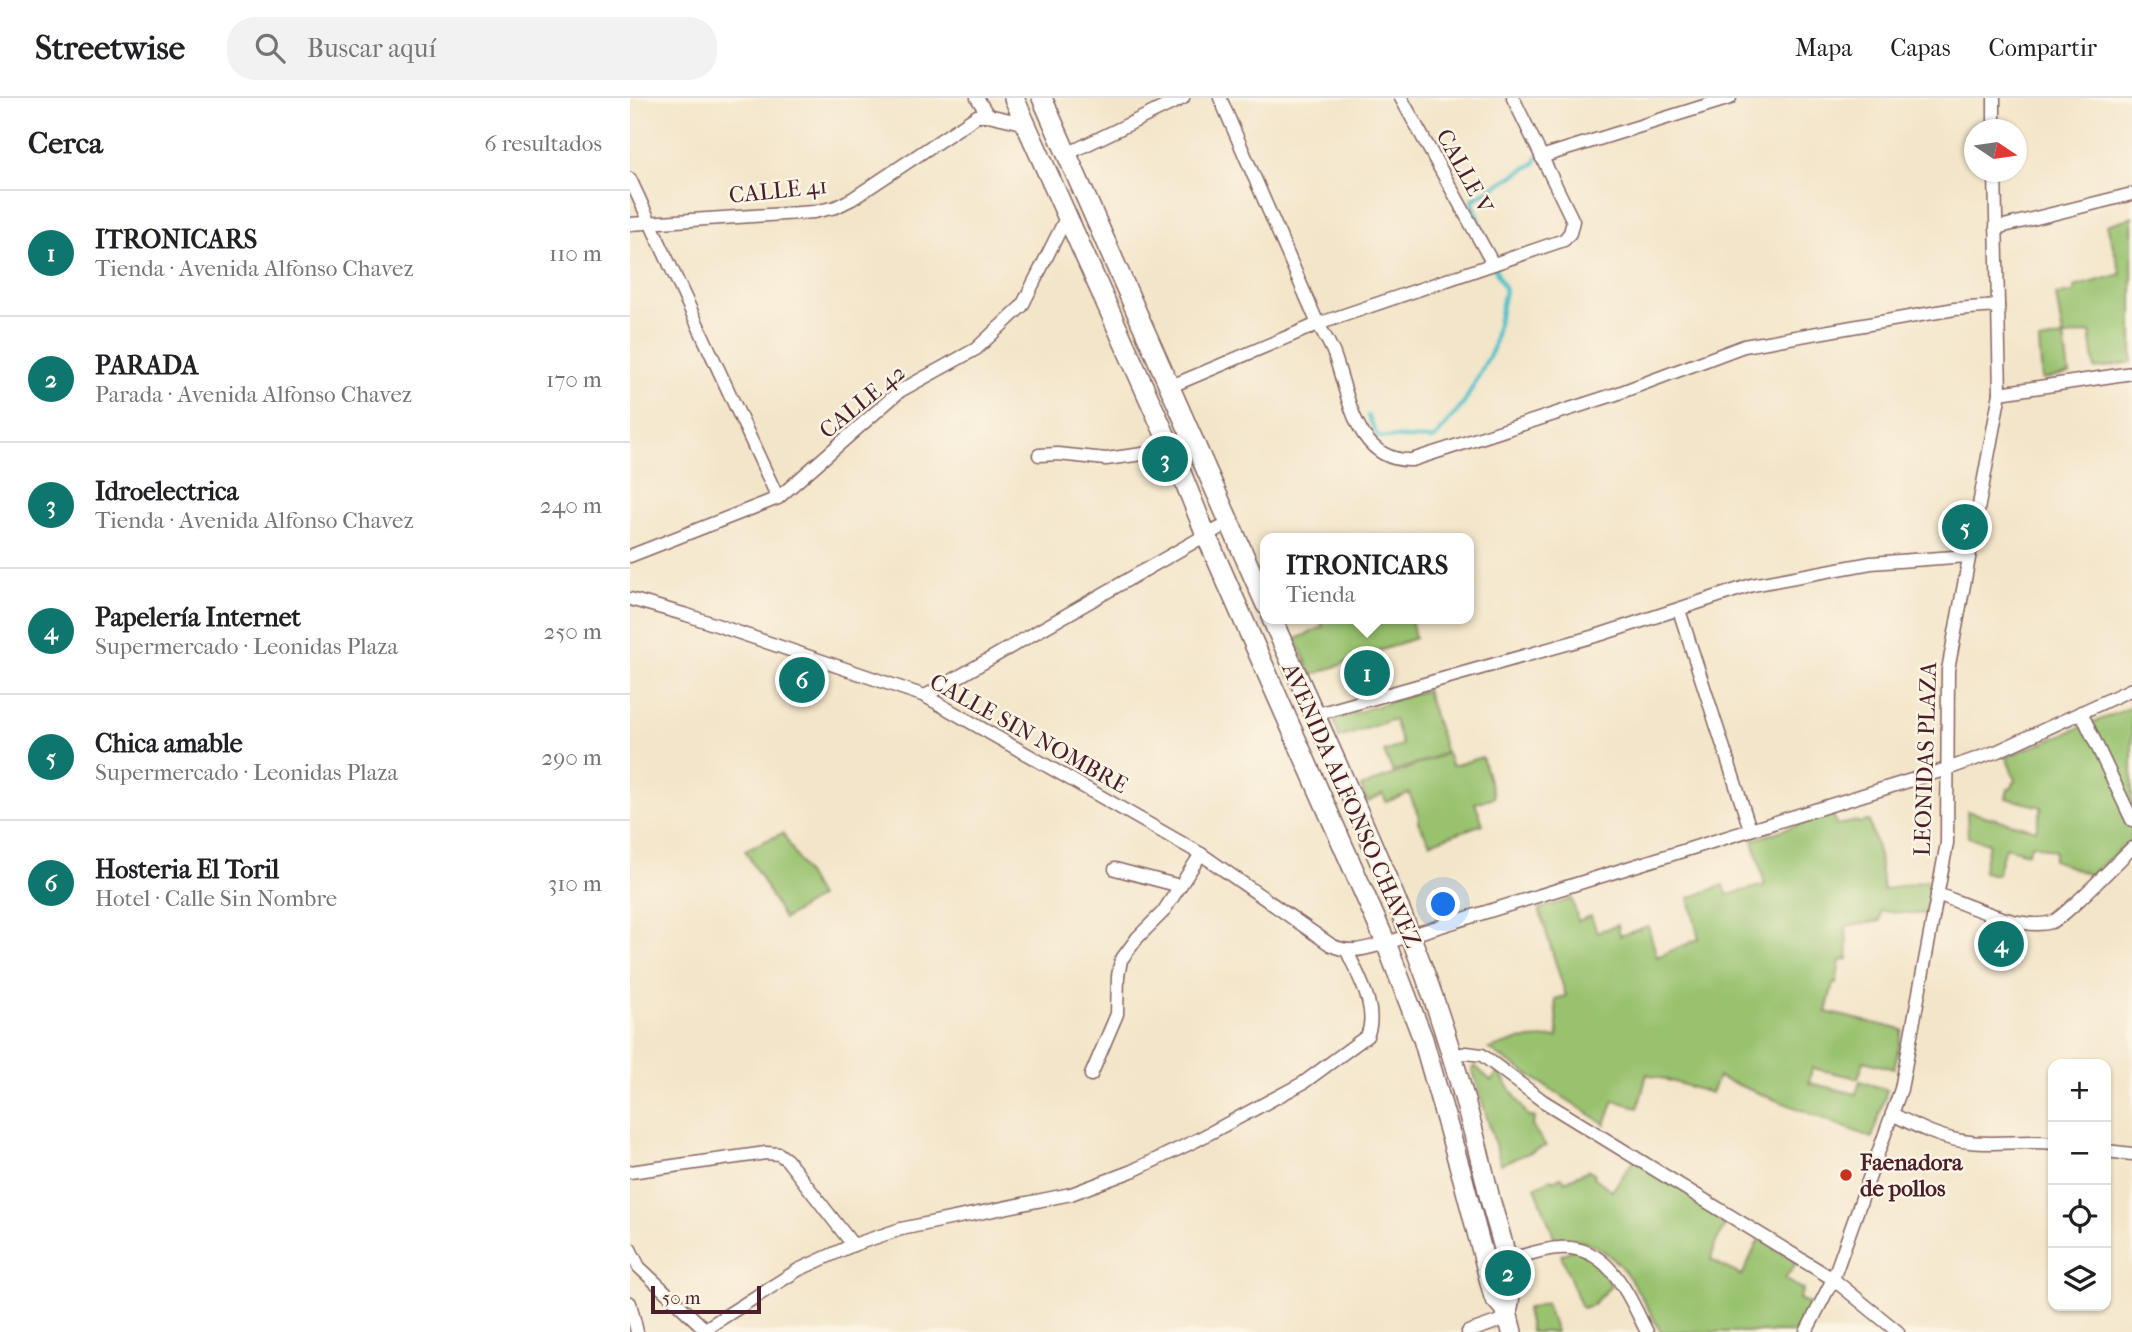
<!DOCTYPE html>
<html lang="es">
<meta charset="utf-8">
<style>
body{margin:0;font-family:"IM FELL French Canon",serif;background:#f2f2f2;color:#202124}
.controls{position:absolute;right:21px;bottom:21px;display:grid;overflow:hidden;border-radius:14px;box-shadow:0 2px 5px #0004}
.controls button{width:63px;height:63px;display:grid;place-items:center;padding:0;border:0;border-bottom:2px solid #e0e0e0;background:#fff;color:#202124;font:35px sans-serif}
.compass{position:absolute;left:1334px;top:21px;width:63px;height:63px;border-radius:50%;background:#fff;box-shadow:0 2px 5px #0004;rotate:103deg}
.scale{position:absolute;left:21px;bottom:18px;width:110px;box-sizing:border-box;padding-left:7px;border:4px solid #4a1f2b;border-top:0;font-size:19px;line-height:24px;white-space:nowrap;color:#4a1f2b;-webkit-text-stroke:5px #fcf5e5;paint-order:stroke}
.you{position:absolute;left:814px;top:807px;width:24px;height:24px;margin:-18px;border:5px solid #fff;border-radius:50%;background:#1a73e8;box-shadow:0 0 0 10px #1a73e833}
.badge{display:grid;place-items:center;width:46px;height:46px;border-radius:50%;background:#0f766e;color:#fff;font-size:23px;font-weight:700}
.pin{position:absolute;translate:-50% -50%;border:4px solid #fff;box-shadow:0 2px 7px #0006}
.popup{position:absolute;left:630px;top:435px;width:214px;height:91px;box-sizing:border-box;display:grid;place-content:center;border-radius:14px;background:#fff;filter:drop-shadow(0 2px 5px #0005);font-size:23px;white-space:nowrap;color:#757577}
.popup b{font-size:26px;color:#202124}
.popup::after{content:'';position:absolute;left:50%;top:100%;margin-left:-14px;border:14px solid transparent;border-top-color:#fff}
.list{margin:0;padding:0;list-style:none}
h2{display:flex;justify-content:space-between;align-items:center;height:91px;margin:0;padding:0 28px;font-size:30px}
h2 small{font-size:23px;font-weight:400;color:#757577}
.list li{display:grid;grid-template-columns:46px 1fr auto;gap:21px;align-items:center;box-sizing:border-box;height:126px;padding:0 28px;border-top:2px solid #e0e0e0}
.list b{display:block;font-size:26px;white-space:nowrap}
.list p{margin:0;font-size:23px;white-space:nowrap;color:#757577}
.list em{font-size:23px;font-style:normal;color:#757577}
.icon{flex:none;width:38px;height:38px;fill:none;stroke:currentColor;stroke-width:2;stroke-linecap:round;stroke-linejoin:round}
.map{position:relative;flex:none;width:1502px;height:1234px;overflow:hidden}
header{display:flex;align-items:center;gap:42px;box-sizing:border-box;height:98px;padding:0 35px;background:#fff;border-bottom:2px solid #e0e0e0}
header strong{font-size:33px}
nav{display:flex;gap:38px;margin-inline-start:auto;font-size:24px}
.search{width:490px;height:63px;background:#f2f2f2;display:flex;align-items:center;gap:18px;box-sizing:border-box;padding:0 24px;border-radius:28px;color:#757577;font-size:26px}
main{display:flex}
aside{flex:1;background:#fff}
.map>svg:first-child{display:block}
.green{fill:#98c26e;stroke:#71704c;stroke-width:2}
.lines{fill:none;stroke-linecap:round;stroke-linejoin:round}
.stream{stroke:#53c1ca;stroke-width:4.5}
.street-casing{stroke:#856462;stroke-width:15}
.primary-casing{stroke:#856462;stroke-width:22}
.street{stroke:#fff;stroke-width:12}
.primary{stroke:#fff;stroke-width:19}
.poi-dot{fill:#c8321e;stroke:#fcf5e5;stroke-width:2.5}
.labels{text-anchor:middle;stroke-width:5;stroke-linejoin:round;paint-order:stroke}
.street-label{font-size:23px;fill:#4a1f2b;stroke:#fcf5e5}
.poi-label{font-size:23px;font-weight:bold;fill:#4a1f2b;stroke:#fcf5e5;text-anchor:start}
</style>
<header>
<strong>Streetwise</strong>
<div class="search"><svg class="icon" aria-label="search" viewBox="0 0 24 24"><circle cx="10" cy="10" r="6"/><path d="M15 15l6 6"/></svg>Buscar aquí</div>
<nav><a>Mapa</a><a>Capas</a><a>Compartir</a></nav>
</header>
<main>
<aside>
<h2>Cerca<small>6 resultados</small></h2>
<ul class="list">
<li><span class="badge">1</span><div><b>ITRONICARS</b><p>Tienda · Avenida Alfonso Chavez</p></div><em>110 m</em></li>
<li><span class="badge">2</span><div><b>PARADA</b><p>Parada · Avenida Alfonso Chavez</p></div><em>170 m</em></li>
<li><span class="badge">3</span><div><b>Idroelectrica</b><p>Tienda · Avenida Alfonso Chavez</p></div><em>240 m</em></li>
<li><span class="badge">4</span><div><b>Papelería Internet</b><p>Supermercado · Leonidas Plaza</p></div><em>250 m</em></li>
<li><span class="badge">5</span><div><b>Chica amable</b><p>Supermercado · Leonidas Plaza</p></div><em>290 m</em></li>
<li><span class="badge">6</span><div><b>Hosteria El Toril</b><p>Hotel · Calle Sin Nombre</p></div><em>310 m</em></li>
</ul>
</aside>
<div class="map">
<svg width="1502" height="1234" viewBox="0 0 1502 1234">
<rect width="100%" height="100%" fill="#fcf5e5"/>
<filter id="ink" filterUnits="userSpaceOnUse"><feTurbulence type="fractalNoise" baseFrequency=".0143" numOctaves="2"/><feDisplacementMap in="SourceGraphic" scale="14" xChannelSelector="R" yChannelSelector="G"/><feConvolveMatrix kernelMatrix="1 2 1 2 8 2 1 2 1" color-interpolation-filters="sRGB"/></filter>
<filter id="wash" filterUnits="userSpaceOnUse"><feTurbulence type="fractalNoise" baseFrequency=".00686" numOctaves="4" result="noise"/><feDisplacementMap in="SourceGraphic" scale="28" xChannelSelector="R" yChannelSelector="G"/><feGaussianBlur stdDeviation="1.57" result="paint"/><feColorMatrix in="noise" values="0 0 0 0 0 0 0 0 0 0 0 0 0 0 0 0 0 1.4 0 .05"/><feComposite in="paint" operator="in"/></filter>
<g filter="url(#wash)">
<rect width="100%" height="100%" fill="#f3e5c9"/>
<!-- green -->
<g class="green">
<path d="M1502,119V264L1465,271L1460,234L1434,239L1439,276L1412,282L1409,243L1433,239L1426,197L1444,195V189L1491,176L1477,127Z"/>
<path d="M690,521H781L785,540L682,577L666,541L693,529Z"/>
<path d="M796,592L816,655L763,674L754,654L772,647L764,621L709,640L704,622Z"/>
<path d="M1502,609V742L1460,777L1423,762L1425,753L1402,746L1398,755L1375,749L1367,777L1353,774L1359,745L1338,739L1337,713L1406,732L1412,709L1376,700L1378,691L1382,690L1385,681L1376,659Z"/>
<path d="M817,655L822,668L852,659L864,699L845,705L853,726L800,745L788,724L789,718L779,695L756,704L753,696L737,704L731,689Z"/>
<path d="M1203,715L1206,727L1227,723L1228,725L1239,723L1249,758L1253,792L1303,781L1295,816L1251,813L1250,823L1216,828L1218,861L1210,863L1206,886H1203L1196,914L1273,932L1264,971L1234,963L1228,980L1182,970L1179,985L1226,996L1230,983L1257,992L1242,1040L1088,979L1081,995L1017,976L1008,1010L984,1002L975,1026L859,951L887,942L928,939L925,901L936,898L909,811L942,801L948,823L961,818L967,834L988,827L990,838L1018,828L1027,859L1069,841L1059,800L1094,787L1097,797L1135,787L1123,742Z"/>
<path d="M153,735L189,799L154,821L115,752Z"/>
<path d="M845,968L861,983L869,974L898,1018L905,1020L902,1028L916,1048L871,1066L842,970Z"/>
<path d="M1004,1062L1099,1120L1085,1146L1081,1162L1112,1178L1129,1141L1166,1165L1155,1181L1173,1192L1169,1201L1180,1206L1167,1234H1031C1012,1200 990,1149 947,1142C940,1140 932,1141 925,1141L905,1089L921,1081L923,1083L931,1079L935,1083L959,1072L965,1076L964,1079L982,1093Z"/>
<path d="M950,1148L969,1160L981,1188L962,1207L952,1210L931,1157Z"/>
<path d="M916,1205L926,1234H901L896,1211Z"/>
</g>
<g class="lines">
<!-- stream -->
<g class="stream">
<path d="M854,138L842,102L905,65L907,59"/>
<path d="M738,318L748,339L804,341L834,305L863,251L875,192L863,167"/>
</g>
</g>
</g>
<g filter="url(#ink)">
<g class="lines">
<!-- street casing -->
<g class="street-casing">
<g id="street">
<path d="M347,0L358,17"/>
<path d="M590,0L688,226C694,236 700,246 704,256C719,297 725,364 782,362L986,296L1114,248L1325,211L1368,208"/>
<path d="M771,0L863,166"/>
<path d="M1364,0V32"/>
<path d="M437,56L553,0"/>
<path d="M911,59L1100,0"/>
<path d="M0,81L148,400"/>
<path d="M0,126L184,114L206,109L222,101L347,18L358,17L397,26"/>
<path d="M1366,130L1502,96"/>
<path d="M539,289L688,226L934,142L940,135L943,123L883,0"/>
<path d="M1370,295L1502,275"/>
<path d="M409,357L428,356L476,361L542,352"/>
<path d="M0,458L148,400L270,293L346,251L392,208L437,118"/>
<path d="M0,501L57,517L295,598L571,756L701,847C721,857 736,850 756,845L1317,671L1368,653L1502,591"/>
<path d="M1049,512L1120,731"/>
<path d="M295,598L576,437L600,425"/>
<path d="M1451,614L1502,722"/>
<path d="M684,617L972,536L1122,487L1241,465L1338,458"/>
<path d="M485,771L550,788"/>
<path d="M1307,796C1336,806 1392,834 1422,824C1435,819 1488,763 1502,750"/>
<path d="M822,958L836,955L852,957L913,1003L1203,1181L1268,1234"/>
<path d="M461,977L487,916L488,878L491,862L508,839L533,814L571,756"/>
<path d="M1262,1016C1286,1028 1313,1042 1340,1044C1368,1047 1395,1042 1423,1045"/>
<path d="M1476,1053L1502,1056"/>
<path d="M0,1074L136,1055L149,1056L157,1062L223,1147"/>
<path d="M0,1151L9,1169L78,1234"/>
<path d="M875,1163C893,1158 911,1151 929,1150C979,1146 998,1197 1017,1234"/>
<path d="M0,1205L7,1234"/>
<path d="M75,1231L168,1172L223,1147L271,1131L441,1096L502,1073L567,1042L673,985L737,938C749,911 728,878 717,853"/>
<path d="M838,1234L878,1220"/>
<path d="M1176,1234L1203,1181L1271,991L1317,745L1318,572L1370,295L1365,74"/>
</g>
</g>
<!-- primary casing -->
<g class="primary-casing">
<g id="primary">
<path d="M384,0L542,352L576,437L756,845L793,941L833,1081L864,1199L877,1214L882,1234"/>
<path d="M412,0L636,507"/>
<path d="M642,521C688,626 738,730 780,837C814,922 839,1011 860,1101C869,1136 887,1178 877,1214"/>
</g>
</g>
<!-- street -->
<use href="#street" class="street"/>
<!-- primary -->
<use href="#primary" class="primary"/>
</g>
</g>
<!-- markers -->
<circle class="poi-dot" cx="1216" cy="1077" r="7"/>
<g class="labels">
<!-- street labels -->
<g class="street-label">
<text transform="translate(835 73) rotate(61)" y="8">CALLE V</text>
<text transform="translate(148 92) rotate(-6)" y="8">CALLE 41</text>
<text transform="translate(232 303) rotate(-39)" y="8">CALLE 42</text>
<text transform="translate(399 635) rotate(29)" y="8">CALLE SIN NOMBRE</text>
<text transform="translate(1295 661) rotate(-88)" y="8">LEONIDAS PLAZA</text>
<text transform="translate(722 707) rotate(66)" y="8">AVENIDA ALFONSO CHAVEZ</text>
</g>
<!-- poi labels -->
<g class="poi-label">
<text x="1230" y="1072">Faenadora<tspan x="1230" dy="26">de pollos</tspan></text>
</g>
</g>
</svg>
<div class="controls">
<button>+</button>
<button>−</button>
<button><svg class="icon" aria-label="locate" viewBox="0 0 24 24"><circle cx="12" cy="12" r="6"/><path d="M12 2v4M12 18v4M2 12h4M18 12h4"/></svg></button>
<button><svg class="icon" aria-label="layers" viewBox="0 0 24 24"><path d="M12 4l9 5-9 5-9-5zM3 14l9 5 9-5"/></svg></button>
</div>
<svg class="compass" viewBox="-18 -18 36 36"><path d="M0-13l5 13h-10z" fill="#e53935"/><path d="M0 13l5-13h-10z" fill="#757577"/></svg>
<div class="scale">50 m</div>
<div class="you"></div>
<div class="pin badge" style="left:737px;top:575px">1</div>
<div class="popup"><b>ITRONICARS</b>Tienda</div>
<div class="pin badge" style="left:878px;top:1175px">2</div>
<div class="pin badge" style="left:535px;top:361px">3</div>
<div class="pin badge" style="left:1371px;top:846px">4</div>
<div class="pin badge" style="left:1335px;top:429px">5</div>
<div class="pin badge" style="left:172px;top:582px">6</div>
</div>
</main>
